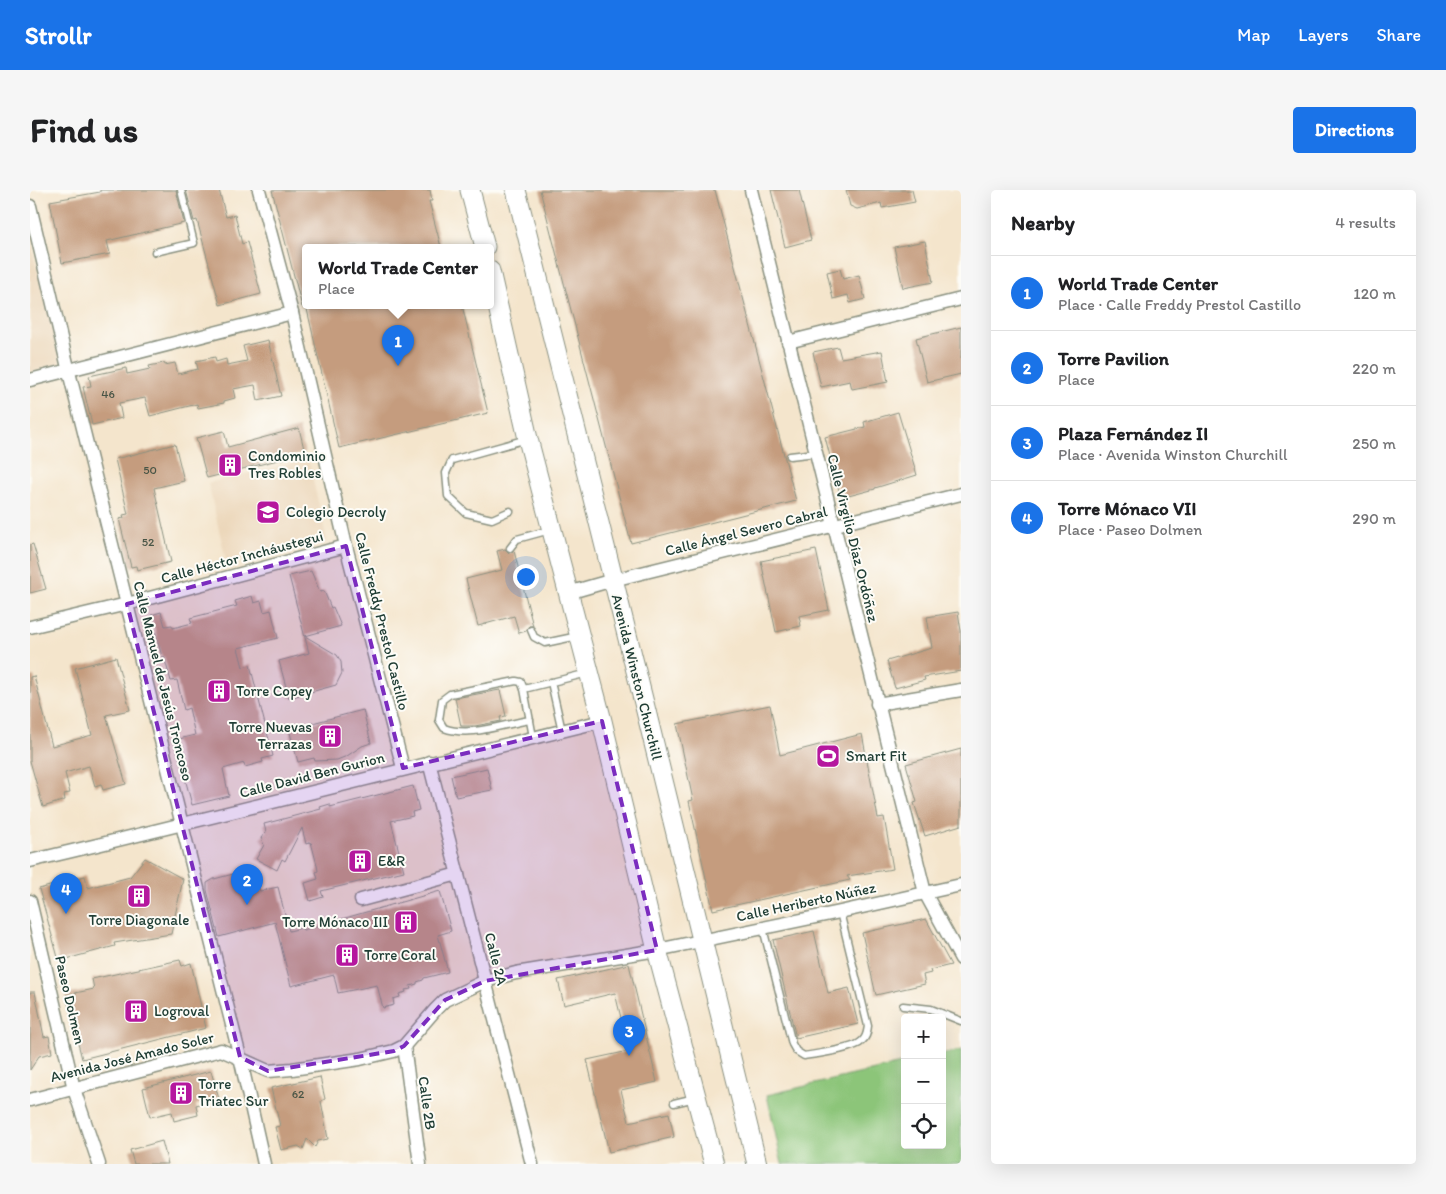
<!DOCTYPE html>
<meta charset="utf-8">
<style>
body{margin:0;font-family:Itim,sans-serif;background:#f6f6f6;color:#202124}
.controls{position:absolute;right:15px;bottom:15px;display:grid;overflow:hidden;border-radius:5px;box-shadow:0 5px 20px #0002}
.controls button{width:45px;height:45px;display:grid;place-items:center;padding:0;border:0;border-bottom:1px solid #e0e0e0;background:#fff;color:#202124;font:25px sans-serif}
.you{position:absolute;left:495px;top:386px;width:18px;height:18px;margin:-12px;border:4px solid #fff;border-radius:50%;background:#1a73e8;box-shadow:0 0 0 8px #1a73e833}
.badge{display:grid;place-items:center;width:32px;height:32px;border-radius:50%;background:#1a73e8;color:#fff;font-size:16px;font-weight:700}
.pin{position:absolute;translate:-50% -41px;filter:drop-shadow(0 1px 2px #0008)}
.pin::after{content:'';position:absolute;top:26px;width:18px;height:15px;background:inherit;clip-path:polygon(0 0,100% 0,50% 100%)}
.popup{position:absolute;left:272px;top:54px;width:192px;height:65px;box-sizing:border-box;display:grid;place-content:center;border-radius:5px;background:#fff;filter:drop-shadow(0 1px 4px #0005);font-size:16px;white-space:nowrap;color:#757577}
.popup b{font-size:19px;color:#202124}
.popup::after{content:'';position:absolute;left:50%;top:100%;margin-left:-10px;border:10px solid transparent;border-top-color:#fff}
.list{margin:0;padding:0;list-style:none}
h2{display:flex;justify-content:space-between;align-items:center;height:65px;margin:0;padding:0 20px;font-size:21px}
h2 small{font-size:16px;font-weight:400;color:#757577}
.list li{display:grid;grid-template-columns:32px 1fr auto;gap:15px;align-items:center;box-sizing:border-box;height:75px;padding:0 20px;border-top:1px solid #e0e0e0}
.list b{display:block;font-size:19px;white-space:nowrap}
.list p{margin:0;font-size:16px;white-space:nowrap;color:#757577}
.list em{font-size:16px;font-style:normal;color:#757577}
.icon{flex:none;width:28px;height:28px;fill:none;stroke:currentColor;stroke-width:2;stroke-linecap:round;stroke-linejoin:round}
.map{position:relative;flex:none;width:931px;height:974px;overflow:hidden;border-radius:5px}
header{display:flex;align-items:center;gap:30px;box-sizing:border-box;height:70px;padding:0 25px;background:#1a73e8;color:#fff}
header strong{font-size:24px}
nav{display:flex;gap:28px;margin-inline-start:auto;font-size:18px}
.intro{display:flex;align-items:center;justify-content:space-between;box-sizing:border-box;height:120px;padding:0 30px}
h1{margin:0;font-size:35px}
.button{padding:12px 22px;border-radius:5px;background:#1a73e8;color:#fff;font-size:18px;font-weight:700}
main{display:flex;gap:30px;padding:0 30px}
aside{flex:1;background:#fff;border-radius:5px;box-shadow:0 5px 20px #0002}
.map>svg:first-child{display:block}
.built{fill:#ecd7ba}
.green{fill:#8cc579;stroke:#568156}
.building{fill:#c59c7e}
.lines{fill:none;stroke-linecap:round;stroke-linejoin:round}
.service-casing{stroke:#8a9180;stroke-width:9}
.minor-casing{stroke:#8a9180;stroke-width:15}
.primary-casing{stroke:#8a9180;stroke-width:21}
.service{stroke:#fff;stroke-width:6}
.minor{stroke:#fff;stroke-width:12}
.primary{stroke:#fff;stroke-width:19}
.marked{fill:#7b2cbf;fill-opacity:0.2;stroke:#7b2cbf;stroke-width:4;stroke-dasharray:10 6;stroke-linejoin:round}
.labels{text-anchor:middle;stroke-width:4;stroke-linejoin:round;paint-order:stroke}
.number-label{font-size:12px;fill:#485546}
.poi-label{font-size:15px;fill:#1f3d34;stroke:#fdfcf7;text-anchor:start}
.street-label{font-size:15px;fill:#1f3d34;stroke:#fdfcf7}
</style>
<header>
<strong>Strollr</strong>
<nav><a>Map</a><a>Layers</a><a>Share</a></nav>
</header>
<div class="intro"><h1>Find us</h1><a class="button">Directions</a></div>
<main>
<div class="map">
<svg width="931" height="974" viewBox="0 0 931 974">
<rect width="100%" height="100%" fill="#fdfcf7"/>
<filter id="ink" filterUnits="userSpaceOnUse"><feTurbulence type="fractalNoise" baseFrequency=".02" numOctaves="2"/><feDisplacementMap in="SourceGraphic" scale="10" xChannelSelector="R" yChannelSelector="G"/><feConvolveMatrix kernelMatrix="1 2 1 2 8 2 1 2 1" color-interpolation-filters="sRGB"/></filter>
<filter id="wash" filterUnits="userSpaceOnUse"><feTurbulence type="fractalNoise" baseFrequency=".0096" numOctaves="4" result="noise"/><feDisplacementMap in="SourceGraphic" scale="20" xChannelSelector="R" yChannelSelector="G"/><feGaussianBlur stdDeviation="1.12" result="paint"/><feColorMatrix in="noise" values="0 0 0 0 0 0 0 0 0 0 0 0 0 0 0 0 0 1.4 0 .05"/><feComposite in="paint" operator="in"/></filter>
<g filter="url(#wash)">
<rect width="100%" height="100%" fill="#f4e5cc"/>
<!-- built -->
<g class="built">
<path d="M0,50L30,175L0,182Z"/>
<path d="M278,269L297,350L197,374L178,293Z"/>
</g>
<!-- green -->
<path class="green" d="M931,860V974H752L737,905L875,873V955H912V864Z"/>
<g id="blocks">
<!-- building -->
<g class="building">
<path d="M70,0H146L154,33L77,51L80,64L32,73L20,11L70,2Z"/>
<path d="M156,0H189L196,27L205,25L212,54L217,52L231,104L190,115L167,30L164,31Z"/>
<path d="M242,0H400L402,11H399L411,57H276V115H432L458,223L309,258L276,115V117H272Z"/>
<path d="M510,0H685L766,311L601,353Z"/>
<path d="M741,0H769L781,50L755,57Z"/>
<path d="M816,0H882L885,12L852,18L851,13L827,19L820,16Z"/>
<path d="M895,51L903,92L873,98L864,57Z"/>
<path d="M810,79L813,89L829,85L835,109L820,113L818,105L803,109L797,82Z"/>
<path d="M931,137V184L897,192L886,148Z"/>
<path d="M238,150L251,206L228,211L225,195L203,199L205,208L194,211V213L168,218L167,214L120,226L115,208L89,213L92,228L62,235L53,197L61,196L59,186L96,178L97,184L120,179L119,176L134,173L135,175L145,173L148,184L168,179L166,171L185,167L186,172L196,169L197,175L217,171L213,156Z"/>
<path d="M808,157L811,168L852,161L858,192L822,199L820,191L791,197L783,162Z"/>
<path d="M868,222L887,285L845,298V299L811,308L795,247L835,237L834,232Z"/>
<path d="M269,238L275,263L177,288L166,248L194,241L198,257Z"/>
<path d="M145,254L154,291L124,298L141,372L107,380L106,376L101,377L89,329L94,328L93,325L98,324L85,269Z"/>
<path d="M3,354L16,399L0,403V355Z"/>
<path d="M475,359L479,363L484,361L503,436H499L496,441L489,443L484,426L448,436L436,389L472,380L467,361Z"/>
<path d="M786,360L799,420L769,426L771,436L746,442L731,371Z"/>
<path d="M281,381L290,402L294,401L301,418L303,417L311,436L275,446L307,465L311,472L312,483L306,495L259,508L249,471L279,463L259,386Z"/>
<path d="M222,406L224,413L231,411L234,422L241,420L248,448L208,458L213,477L220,475L243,566L232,569L233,572L215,577L214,573L193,579L199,606L162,615L145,550L165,545L159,518L154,520L147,490L141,491L134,467H132L121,425L131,422L135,436L142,435L143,438L162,433L160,428L207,416L205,411Z"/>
<path d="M928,422L931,441V481L894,487L895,490L865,498L857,471L902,458L897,427Z"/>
<path d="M86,467L100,520L76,525L96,594L73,600L71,594L65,596L59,576L35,583L40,603L34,604L35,610L13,617L0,571V487L4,486L22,556L62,545L45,478Z"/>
<path d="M470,500L476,526L470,527L471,531L445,536H431L425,508Z"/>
<path d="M740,515L750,565L832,544L848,628L854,627L863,679L817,686L820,690L683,720L659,611L663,610L647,534Z"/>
<path d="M333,520L341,553L332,556L317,566L307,570L285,571L284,568L268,572L259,539Z"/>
<path d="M931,559V635L895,646L884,613L887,612L876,574Z"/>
<path d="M457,578L462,600L426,607L421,586Z"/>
<path d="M383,596L389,620L382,622L383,626L361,631L374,681L291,701L293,707L280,711L275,693L288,689L286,682L288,681L287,675L281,652L276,654L272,638L255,671L252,669L247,680L226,669L234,655L231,648L236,642L234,634L291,619L290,617L300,614V617Z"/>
<path d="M115,668L153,689L141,744L84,753L85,756L29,771L9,699L55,686L58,698L100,687Z"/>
<path d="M215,681L220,682L230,701L248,697L259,741L272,738L273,740L410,701L421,741L408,745L418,782L394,788L393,790L387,792V794L380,796L381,799L375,800L376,802L369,804L370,807L363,809L364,815L353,818L347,795L308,803L304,785L261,796L245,732L189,747L177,700V693L184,689Z"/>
<path d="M896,729L921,775L900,780L901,783L893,785L895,794L846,805L832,743Z"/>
<path d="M784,741L798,803L819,798L828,834L766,848L743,750Z"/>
<path d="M150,770L152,776L161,773L176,838L52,869L36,805L64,799L62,789Z"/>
<path d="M599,774L627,892L591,900L599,932L639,923L644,947L579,962L557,870L599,861L585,803L534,815L528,790Z"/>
<path d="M0,802H5L14,847L19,846L22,863L9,866L0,880Z"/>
<path d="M181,881L189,909L166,915L168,925L144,931L142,922L120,927L113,898Z"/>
<path d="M290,887L295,909L291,911L298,949L288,951L285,957L277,949L273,959L268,956L251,960L245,937L250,936L241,898Z"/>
<path d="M132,951L138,974H104L100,960Z"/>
</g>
</g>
</g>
<g filter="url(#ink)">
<use href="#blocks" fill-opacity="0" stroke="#8a9180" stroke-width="1"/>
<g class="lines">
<!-- service casing -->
<g class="service-casing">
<g id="service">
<path d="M125,62L164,53L151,0"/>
<path d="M760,266L786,263"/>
<path d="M480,321L462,329L436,323L418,306L416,283L422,270L497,249"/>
<path d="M480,358L487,349L520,340"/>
<path d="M501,440L504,447L515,453L548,446"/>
<path d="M521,492L532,541"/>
<path d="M494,499L491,492L486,491L420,504L412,510L409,530L414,538C440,548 473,534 500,530"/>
<path d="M503,547L494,499L558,483"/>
<path d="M733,738L762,854L766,861L774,866C786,864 825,859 832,851C837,847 837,842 838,836L810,722"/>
<path d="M873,816L901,819L931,831"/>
<path d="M644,913L665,908"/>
</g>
</g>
<!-- minor casing -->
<g class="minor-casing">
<g id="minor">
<path d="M229,0L262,123L316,356L373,578"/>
<path d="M721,0L895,703L931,769"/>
<path d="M0,16L39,182L210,867L234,974"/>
<path d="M758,152L931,109"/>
<path d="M0,190L262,123"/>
<path d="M538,403L583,390L931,304"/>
<path d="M0,437L97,414L316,356"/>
<path d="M847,514L931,500"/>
<path d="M399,572L502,974"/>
<path d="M0,671C191,626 381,577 572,531"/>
<path d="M331,710L428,684"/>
<path d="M0,711L44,899L69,974"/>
<path d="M374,856L390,974"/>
<path d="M0,910L191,860L238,881L262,879L330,869L364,861L374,856L406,819L415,810L455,791L486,783L627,760L810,722L931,695"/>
</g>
</g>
<!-- primary casing -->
<g class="primary-casing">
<g id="primary">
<path d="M440,0L455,57"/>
<path d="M486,0L616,521L727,974"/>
<path d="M460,81L498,249L572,531L627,760L684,974"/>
</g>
</g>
<!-- service -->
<use href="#service" class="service"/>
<!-- minor -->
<use href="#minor" class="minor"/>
<!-- primary -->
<use href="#primary" class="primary"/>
</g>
</g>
<!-- marked area -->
<path class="marked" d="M316,356L373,578L572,531L627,760L455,791L415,810L374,856L364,861L238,881L210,867L97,414Z"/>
<!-- icons -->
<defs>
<g id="building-square" transform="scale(1.25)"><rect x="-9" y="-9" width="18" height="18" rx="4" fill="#b5179e" stroke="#fdfcf7"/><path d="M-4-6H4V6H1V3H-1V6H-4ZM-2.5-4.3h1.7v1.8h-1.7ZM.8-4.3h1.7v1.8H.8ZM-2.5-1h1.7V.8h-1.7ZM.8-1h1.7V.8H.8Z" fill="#fff"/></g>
<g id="school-square" transform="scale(1.25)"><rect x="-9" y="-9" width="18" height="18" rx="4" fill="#b5179e" stroke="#fdfcf7"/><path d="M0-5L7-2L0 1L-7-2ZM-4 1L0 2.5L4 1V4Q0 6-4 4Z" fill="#fff"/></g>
<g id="stadium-square" transform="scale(1.25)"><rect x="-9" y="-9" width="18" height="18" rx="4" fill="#b5179e" stroke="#fdfcf7"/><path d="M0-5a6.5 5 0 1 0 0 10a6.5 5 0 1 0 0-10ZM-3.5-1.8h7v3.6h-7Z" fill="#fff"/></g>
</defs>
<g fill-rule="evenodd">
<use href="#building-square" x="200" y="275"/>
<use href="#school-square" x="238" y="322"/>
<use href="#building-square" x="189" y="501"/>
<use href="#building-square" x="300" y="546"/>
<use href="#stadium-square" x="798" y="566"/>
<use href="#building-square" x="330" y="671"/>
<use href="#building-square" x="109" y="706"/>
<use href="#building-square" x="376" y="732"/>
<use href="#building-square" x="317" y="765"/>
<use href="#building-square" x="106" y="821"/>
<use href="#building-square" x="151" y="903"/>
</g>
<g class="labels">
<!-- number labels -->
<g class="number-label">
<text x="78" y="208">46</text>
<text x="120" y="284">50</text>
<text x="118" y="356">52</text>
<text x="268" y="908">62</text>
</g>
<!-- poi labels -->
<g class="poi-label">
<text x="218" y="271">Condominio<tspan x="218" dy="17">Tres Robles</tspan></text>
<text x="256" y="327">Colegio Decroly</text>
<text x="206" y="506">Torre Copey</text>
<text x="282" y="542" text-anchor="end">Torre Nuevas<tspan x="282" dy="17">Terrazas</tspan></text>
<text x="816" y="571">Smart Fit</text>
<text x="348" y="676">E&amp;R</text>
<text x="109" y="735" text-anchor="middle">Torre Diagonale</text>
<text x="358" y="737" text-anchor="end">Torre Mónaco III</text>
<text x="334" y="770">Torre Coral</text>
<text x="124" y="826">Logroval</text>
<text x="168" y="899">Torre<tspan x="168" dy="17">Triatec Sur</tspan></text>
</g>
<!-- street labels -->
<g class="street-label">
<text transform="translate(716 341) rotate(-14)" y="5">Calle Ángel Severo Cabral</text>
<text transform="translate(823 348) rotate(76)" y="5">Calle Virgilio Díaz Ordóñez</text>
<text transform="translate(212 367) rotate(-15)" y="5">Calle Héctor Incháustegui</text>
<text transform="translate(352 431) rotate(76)" y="5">Calle Freddy Prestol Castillo</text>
<text transform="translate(607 487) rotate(76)" y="5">Avenida Winston Churchill</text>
<text transform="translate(133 491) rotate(76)" y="5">Calle Manuel de Jesús Troncoso</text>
<text transform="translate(282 585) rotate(-14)" y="5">Calle David Ben Gurion</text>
<text transform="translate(776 712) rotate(-12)" y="5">Calle Heriberto Núñez</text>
<text transform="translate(466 769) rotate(76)" y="5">Calle 2A</text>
<text transform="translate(40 810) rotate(77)" y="5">Paseo Dolmen</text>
<text transform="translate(102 867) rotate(-14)" y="5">Avenida José Amado Soler</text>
<text transform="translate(397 913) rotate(82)" y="5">Calle 2B</text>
</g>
</g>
</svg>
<div class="controls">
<button>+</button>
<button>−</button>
<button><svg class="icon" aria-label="locate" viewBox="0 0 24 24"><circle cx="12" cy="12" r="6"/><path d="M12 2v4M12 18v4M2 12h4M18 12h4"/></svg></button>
</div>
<div class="you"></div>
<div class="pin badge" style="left:368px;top:176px">1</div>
<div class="popup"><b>World Trade Center</b>Place</div>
<div class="pin badge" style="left:217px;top:715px">2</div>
<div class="pin badge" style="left:599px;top:866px">3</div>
<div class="pin badge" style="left:36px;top:724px">4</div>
</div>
<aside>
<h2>Nearby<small>4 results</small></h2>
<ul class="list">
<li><span class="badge">1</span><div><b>World Trade Center</b><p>Place · Calle Freddy Prestol Castillo</p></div><em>120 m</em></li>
<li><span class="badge">2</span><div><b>Torre Pavilion</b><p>Place</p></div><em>220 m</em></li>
<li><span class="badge">3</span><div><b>Plaza Fernández II</b><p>Place · Avenida Winston Churchill</p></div><em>250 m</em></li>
<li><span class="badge">4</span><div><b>Torre Mónaco VII</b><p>Place · Paseo Dolmen</p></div><em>290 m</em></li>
</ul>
</aside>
</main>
